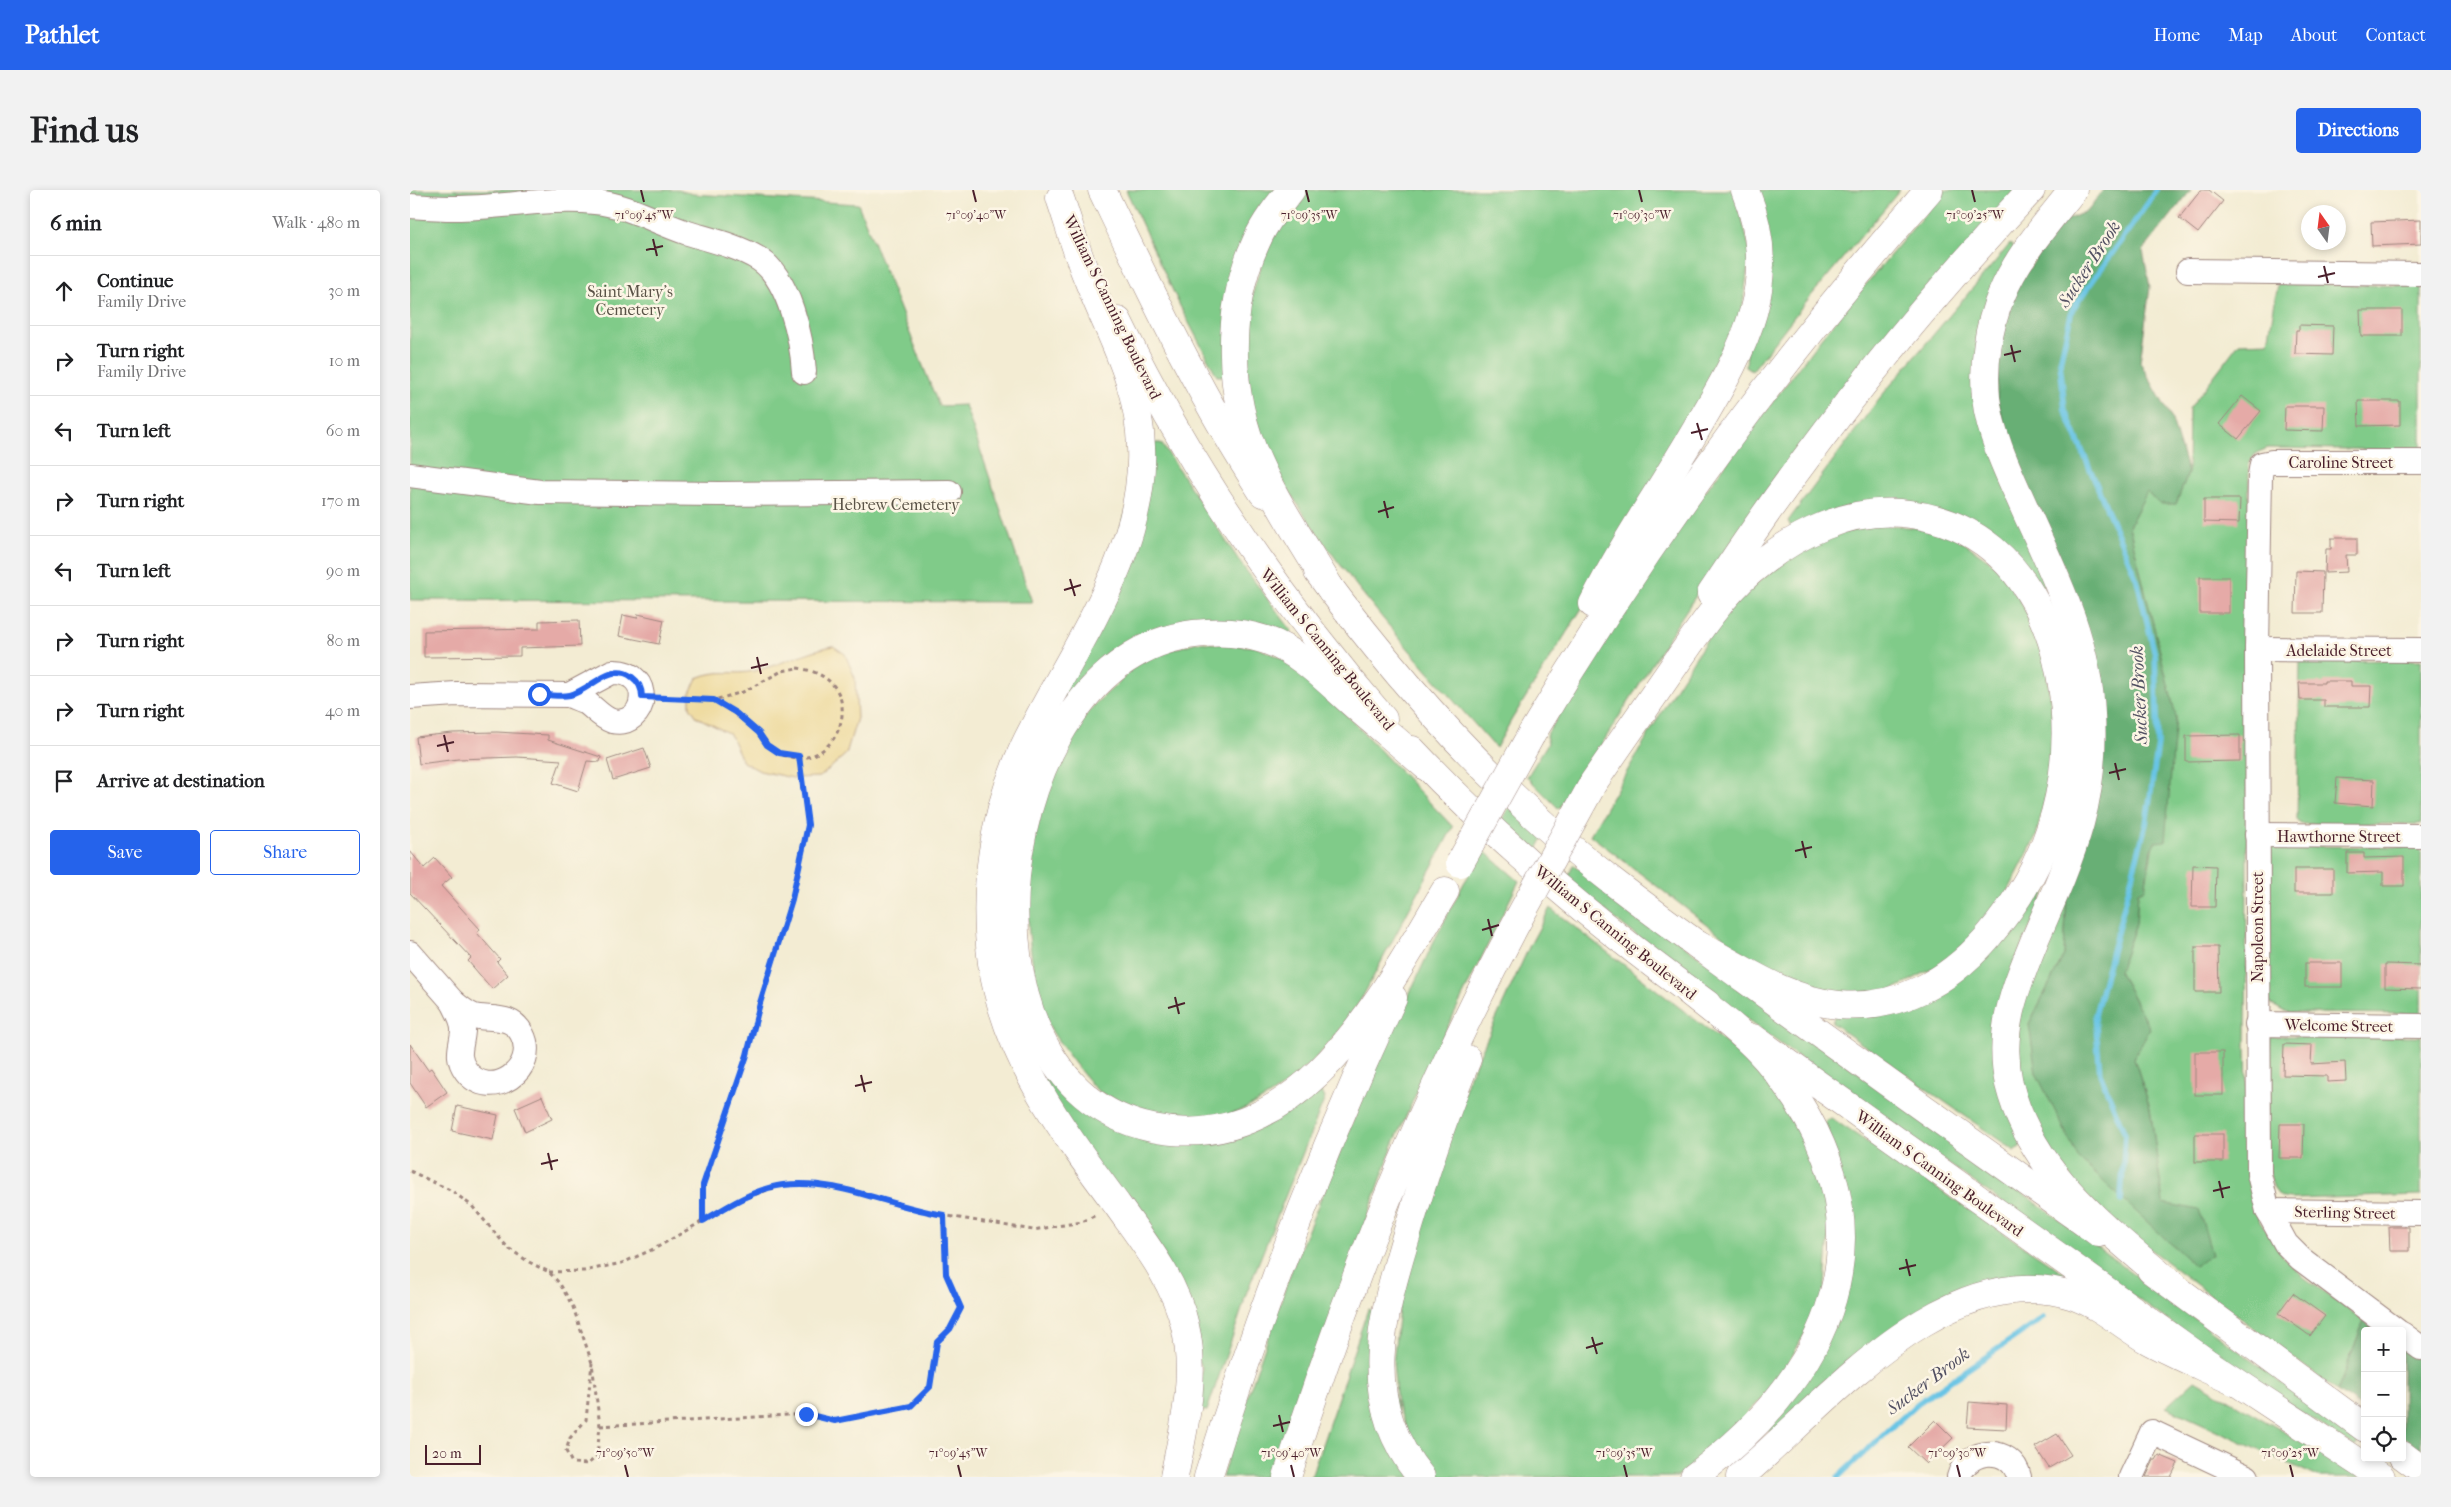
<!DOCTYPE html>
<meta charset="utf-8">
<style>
body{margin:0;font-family:"IM FELL French Canon",serif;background:#f2f2f2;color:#202124}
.controls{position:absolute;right:15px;bottom:15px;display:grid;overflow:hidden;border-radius:5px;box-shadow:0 2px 8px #0003}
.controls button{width:45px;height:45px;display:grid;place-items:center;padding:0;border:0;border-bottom:1px solid #e0e0e0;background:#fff;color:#202124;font:25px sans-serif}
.compass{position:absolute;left:1891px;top:15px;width:45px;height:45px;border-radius:50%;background:#fff;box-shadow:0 2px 8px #0003;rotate:346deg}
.scale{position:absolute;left:15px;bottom:12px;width:56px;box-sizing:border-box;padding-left:5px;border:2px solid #4a1f2b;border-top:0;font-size:14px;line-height:18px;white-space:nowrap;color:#4a1f2b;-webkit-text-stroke:4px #fcf5e5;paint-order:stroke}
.stop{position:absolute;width:15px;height:15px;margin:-11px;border:4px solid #2563eb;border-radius:50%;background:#fff}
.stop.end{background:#2563eb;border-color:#fff;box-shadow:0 1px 5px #0008}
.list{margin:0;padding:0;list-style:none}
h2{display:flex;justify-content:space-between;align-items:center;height:65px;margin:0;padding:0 20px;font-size:21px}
h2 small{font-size:16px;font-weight:400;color:#757577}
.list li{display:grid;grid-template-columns:32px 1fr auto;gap:15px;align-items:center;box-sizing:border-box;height:70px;padding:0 20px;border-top:1px solid #e0e0e0}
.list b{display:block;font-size:19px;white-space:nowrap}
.list p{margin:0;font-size:16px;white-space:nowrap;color:#757577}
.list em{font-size:16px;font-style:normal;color:#757577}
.actions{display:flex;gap:10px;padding:15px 20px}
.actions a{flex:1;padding:11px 0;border:1px solid #2563eb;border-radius:5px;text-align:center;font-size:18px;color:#2563eb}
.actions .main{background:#2563eb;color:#fff}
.icon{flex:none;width:28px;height:28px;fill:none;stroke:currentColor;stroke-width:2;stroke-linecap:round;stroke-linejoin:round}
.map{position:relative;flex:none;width:2011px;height:1287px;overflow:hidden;border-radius:5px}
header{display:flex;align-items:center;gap:30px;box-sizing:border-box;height:70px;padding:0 25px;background:#2563eb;color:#fff}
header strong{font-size:24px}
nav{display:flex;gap:28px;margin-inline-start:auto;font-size:18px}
.intro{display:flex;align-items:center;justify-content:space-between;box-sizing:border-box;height:120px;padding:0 30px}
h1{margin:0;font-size:35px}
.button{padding:12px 22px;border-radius:5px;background:#2563eb;color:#fff;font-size:18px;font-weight:700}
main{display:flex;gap:30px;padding:0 30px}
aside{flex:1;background:#fff;border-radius:5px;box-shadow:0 2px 8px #0003}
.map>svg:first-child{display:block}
.green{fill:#80cb89;stroke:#65755a}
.forest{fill:#68af75;stroke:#596750}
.sand{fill:#eeda9e;stroke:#9c7c64}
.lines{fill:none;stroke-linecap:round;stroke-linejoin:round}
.stream{stroke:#67c4e5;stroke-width:5.5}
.building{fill:#e5aaa7}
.minor-casing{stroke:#9e867f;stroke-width:26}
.major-casing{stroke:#9e867f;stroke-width:29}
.highway-casing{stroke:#9e867f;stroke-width:29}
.path{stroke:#9e867f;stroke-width:3;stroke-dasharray:4 4;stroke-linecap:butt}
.minor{stroke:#fff;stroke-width:24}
.major{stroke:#fff;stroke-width:28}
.highway{stroke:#fff;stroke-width:28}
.highway-bridge-casing{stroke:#9e867f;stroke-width:29;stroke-linecap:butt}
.highway-bridge{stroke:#fff;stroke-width:28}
.route{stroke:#2563eb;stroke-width:6}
.ticks{fill:none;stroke:#4a1f2b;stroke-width:2}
.labels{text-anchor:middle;stroke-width:5;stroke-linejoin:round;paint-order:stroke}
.park-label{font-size:16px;fill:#5a5347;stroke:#fcf5e5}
.street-label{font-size:16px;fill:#4a1f2b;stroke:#fcf5e5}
.water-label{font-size:18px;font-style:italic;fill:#535163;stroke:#fcf5e5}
.ticks-label{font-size:12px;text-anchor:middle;fill:#4a1f2b;stroke:#fcf5e5;stroke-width:5;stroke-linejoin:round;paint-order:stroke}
</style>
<header>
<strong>Pathlet</strong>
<nav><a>Home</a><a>Map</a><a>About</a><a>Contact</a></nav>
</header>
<div class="intro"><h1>Find us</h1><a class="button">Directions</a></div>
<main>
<aside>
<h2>6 min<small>Walk · 480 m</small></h2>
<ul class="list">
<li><svg class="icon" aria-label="ahead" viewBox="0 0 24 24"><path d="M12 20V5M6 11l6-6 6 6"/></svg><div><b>Continue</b><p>Family Drive</p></div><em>30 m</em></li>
<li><svg class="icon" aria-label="right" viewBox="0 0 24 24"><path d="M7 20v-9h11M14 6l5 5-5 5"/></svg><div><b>Turn right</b><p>Family Drive</p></div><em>10 m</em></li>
<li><svg class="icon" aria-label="left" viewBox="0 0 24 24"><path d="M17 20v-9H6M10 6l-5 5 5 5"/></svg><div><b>Turn left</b></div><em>60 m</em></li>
<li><svg class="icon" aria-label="right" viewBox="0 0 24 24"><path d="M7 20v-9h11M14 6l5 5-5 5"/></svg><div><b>Turn right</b></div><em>170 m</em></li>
<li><svg class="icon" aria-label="left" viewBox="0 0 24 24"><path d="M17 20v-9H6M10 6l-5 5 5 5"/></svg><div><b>Turn left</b></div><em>90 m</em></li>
<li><svg class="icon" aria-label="right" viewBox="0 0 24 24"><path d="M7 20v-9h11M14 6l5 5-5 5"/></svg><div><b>Turn right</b></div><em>80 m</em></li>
<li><svg class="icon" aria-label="right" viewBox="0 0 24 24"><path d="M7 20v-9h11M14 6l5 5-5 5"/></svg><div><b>Turn right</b></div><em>40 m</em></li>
<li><svg class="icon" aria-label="arrive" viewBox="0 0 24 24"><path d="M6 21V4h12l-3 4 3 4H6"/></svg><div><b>Arrive at destination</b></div></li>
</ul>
<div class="actions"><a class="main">Save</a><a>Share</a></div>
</aside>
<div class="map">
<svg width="2011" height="1287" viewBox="0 0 2011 1287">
<rect width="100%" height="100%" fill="#fcf5e5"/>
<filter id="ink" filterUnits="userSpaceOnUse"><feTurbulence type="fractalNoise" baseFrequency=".02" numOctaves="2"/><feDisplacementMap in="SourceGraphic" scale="10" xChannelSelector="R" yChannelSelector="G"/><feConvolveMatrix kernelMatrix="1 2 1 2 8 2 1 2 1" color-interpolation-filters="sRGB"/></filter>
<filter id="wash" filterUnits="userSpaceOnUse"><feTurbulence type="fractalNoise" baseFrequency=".0096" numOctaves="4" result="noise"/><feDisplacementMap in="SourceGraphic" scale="20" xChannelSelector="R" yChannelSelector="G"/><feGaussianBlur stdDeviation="1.12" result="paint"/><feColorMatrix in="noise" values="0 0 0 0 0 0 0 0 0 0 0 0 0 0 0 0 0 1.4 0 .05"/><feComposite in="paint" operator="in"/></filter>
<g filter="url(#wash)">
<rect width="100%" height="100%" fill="#f3ecd3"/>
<!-- green -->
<g class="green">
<path d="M0,0H268L283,4L448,14L529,216L555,215L622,412L0,410Z"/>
<path d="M716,0H869L815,186H807L770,116Z"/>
<path d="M896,0H1325L1340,61L1330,138L1205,366L1102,529L1086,558C1024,489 961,419 907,343C886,312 865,283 852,248C831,193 831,128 852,74C864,44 874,24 896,0Z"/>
<path d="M1347,0H1490L1390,119L1342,181L1336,177Z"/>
<path d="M1535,0H1606L1322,352L1269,431L1178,576L1167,585L1149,619L1117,587L1138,553L1136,546L1223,405L1275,328L1411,148Z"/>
<path d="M1600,54L1606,59L1638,393L1631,397L1553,327L1382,339L1378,331L1468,210Z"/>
<path d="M1868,94L2011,96V260L1858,258L1846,263L1839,274L1836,859L1839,977L1843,1012L1850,1032L1875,1069L1895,1088L1954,1131L1927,1201L1721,1045L1671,1001L1641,961L1620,921L1609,885L1608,822L1657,702L1654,765L1619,834L1753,1013L1740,918L1724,868L1740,839L1709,781L1726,734L1728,702L1735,699L1766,527L1719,336L1737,301L1766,314L1778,283L1779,219L1829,153L1858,152Z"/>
<path d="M746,253H751L832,375L882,441L876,447L781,434L755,439L728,451L652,523L645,519L741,254Z"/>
<path d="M1457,333L1537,341L1594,381L1634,455L1646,559L1626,647L1593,711L1541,769L1482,800L1426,805L1386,794L1347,772L1346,769H1342L1180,645L1265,499L1307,434L1327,409L1383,364Z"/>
<path d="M787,452L846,457L891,477L1043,637L953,806C924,853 887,895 836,918C794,937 750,929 710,911C703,908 693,905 687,900C679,893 648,852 642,841C636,831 634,816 630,804C603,714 622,596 680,520C687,511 697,504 705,496C714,488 724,475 734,470C750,462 770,458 787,452Z"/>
<path d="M2011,470V634H1890L1887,629L1890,471Z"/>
<path d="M1099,617L1133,648L1126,661L1092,629Z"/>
<path d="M1862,656L2011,657V824L1885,823L1873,821L1859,813L1858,659Z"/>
<path d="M1074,661L1109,691L1019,875L983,955L865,1287H812L830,1228L883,1076L964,880L1023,753L1054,693Z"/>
<path d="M1164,675L1951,1250L1945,1257C1816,1175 1692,1083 1568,995C1429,896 1288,798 1156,689Z"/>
<path d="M1632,686L1640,690L1598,791L1612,955L1605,961L1422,833L1425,824L1478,822Z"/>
<path d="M1140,718L1330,864L1357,891L1379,918L1421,1016L1414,1108L1367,1194L1286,1274L1267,1287H1029L1005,1257L987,1215L983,1173L989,1118L1007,1059L1017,1014L1059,888L1120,755Z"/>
<path d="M1863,846H2011V1005L1884,1009C1877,1009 1871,1009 1867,1003C1850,984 1859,876 1860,848Z"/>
<path d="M639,879L741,948L908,900L912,902L915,908L834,1109V1113L797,1221L790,1220L792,1177L630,885Z"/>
<path d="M1421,928L1657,1085L1654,1093L1578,1095L1363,1246L1357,1239L1438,1097L1443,1068V1036L1415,932Z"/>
<path d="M958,1119L966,1122L1001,1287H901Z"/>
<path d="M1785,1190L1952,1287H1908L1756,1217Z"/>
</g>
<!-- forest -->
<g class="forest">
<path d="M1693,0H1781L1733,61L1740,97L1730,172L1761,227L1778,283L1766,314H1749L1737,302L1719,336L1766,527L1755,651L1745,652L1741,660L1735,699L1728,702L1726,734L1709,781L1740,839L1724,868L1740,918L1753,1013L1789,1020L1802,1065L1785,1076L1669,969L1626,883L1619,834L1654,765L1657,702L1690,598L1613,288L1587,211L1588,172L1596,130L1609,93L1652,32L1677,21Z"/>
<path d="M1954,1131L1967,1141H1955V1220L1927,1201Z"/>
<path d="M1992,1159L2011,1172V1259L1992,1246Z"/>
</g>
<!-- sand -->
<path class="sand" d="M423,456L435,464L445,488L447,528L436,564L410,587L383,588L350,581L333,572L320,544L287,527L280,517V503L287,488C311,478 323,486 344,481C371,475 396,461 423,456Z"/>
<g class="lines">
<!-- stream -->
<g class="stream">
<path d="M1711,1011L1715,944L1690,884L1685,825L1736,634L1748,554L1745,465L1727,390L1655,220L1650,172L1662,120L1747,0"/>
<path d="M1428,1287L1508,1213L1633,1128"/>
</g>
</g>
<g id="blocks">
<!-- building -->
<g class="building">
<path d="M1791,0H1799L1813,11L1788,43L1769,28Z"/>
<path d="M2011,30V54L1962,56L1961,32Z"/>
<path d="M1950,120H1992V146H1951Z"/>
<path d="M1889,135L1923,136L1922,165L1885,164L1886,140H1889Z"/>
<path d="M1832,206L1851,221L1828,249L1809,234Z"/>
<path d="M1948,211H1990V235L1949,236Z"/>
<path d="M1875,216H1914L1913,241L1874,240Z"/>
<path d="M1794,309H1830L1829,333L1794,332Z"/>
<path d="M1921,348H1947V365H1936L1937,382L1915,383L1916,359H1921Z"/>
<path d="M1886,381L1913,382L1912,423H1885Z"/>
<rect x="1790" y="387" width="29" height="36"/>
<path d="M228,424L254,430L249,454L209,446L213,425L227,428Z"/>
<path d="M169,430L170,456L110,458V466L14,467V441L129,439V431Z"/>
<path d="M1914,491H1941V496H1961L1960,517H1914V510H1890L1889,493H1914Z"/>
<path d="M87,542L138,545V550L191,567L190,572L177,571L168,601L143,593L151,570L107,567L48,569L9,574L6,547L42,543Z"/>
<path d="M1830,545V571L1776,572V546Z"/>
<path d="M234,558L241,578L203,590L197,570Z"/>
<path d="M1927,588L1964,590L1963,616L1925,613Z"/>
<path d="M0,661L14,678L25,668L42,687L31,696L70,739L67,743L90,769L87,772L98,785L82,799L58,771L61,768L0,703Z"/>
<path d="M1937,663H1954V668L1994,667V696H1973V682L1937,683Z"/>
<path d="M1783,675L1806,676L1805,717H1782Z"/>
<rect x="1884" y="679" width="39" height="24"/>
<path d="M1785,757H1808L1809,802H1785Z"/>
<rect x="1895" y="773" width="37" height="24"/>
<path d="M1975,774L2011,775V799L1975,798Z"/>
<path d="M0,854L18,880L21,878L37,902L16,917L0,893Z"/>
<path d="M1874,854L1902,855L1901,874L1935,872L1936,891L1917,892V886L1873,885Z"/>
<rect x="1785" y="862" width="28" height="43"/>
<path d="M132,906L142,929L115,942L105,918Z"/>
<path d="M47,916L88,925L83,950L42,941Z"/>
<path d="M1870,934H1894L1893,968H1869Z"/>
<rect x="1785" y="944" width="28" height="28"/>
<path d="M1979,1037H1999V1061H1980Z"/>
<path d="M1883,1103L1915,1126L1900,1146L1868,1123Z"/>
<path d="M1559,1212L1597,1215L1596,1239L1557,1237Z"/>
<path d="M1525,1230L1543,1248L1516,1274L1498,1257Z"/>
<path d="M1647,1244L1661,1265L1639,1278L1625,1257Z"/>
<path d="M1749,1265L1768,1273L1761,1287H1736L1744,1270H1746Z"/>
</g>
</g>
</g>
<g filter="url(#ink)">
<use href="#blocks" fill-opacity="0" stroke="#9e867f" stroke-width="1"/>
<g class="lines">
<!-- minor casing -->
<g class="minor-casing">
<g id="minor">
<path d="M0,16C15,17 30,18 45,18C91,18 139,7 185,12C219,15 247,33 278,43C301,50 328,56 349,69C379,88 392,149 394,182"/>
<path d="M1778,81L2011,84"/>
<path d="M0,285L130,302L309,304L539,302"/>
<path d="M1847,459L2011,460"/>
<path d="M202,482C246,480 237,539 202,531C192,528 185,519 177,513C172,510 165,508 159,505Z"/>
<path d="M0,507L46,504L159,505"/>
<path d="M1847,645L2011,646"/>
<path d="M0,763L43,812"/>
<path d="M43,812C51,818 59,826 69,827C86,829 103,826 112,844C130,879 80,913 56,881C45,866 52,856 53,841C54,831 47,821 43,812Z"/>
<path d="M1847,834L2011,836"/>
<path d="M1858,1021L2011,1023"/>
<path d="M1987,1141L1891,1069L1876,1054L1858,1021L1849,984L1847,459L1850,285L1852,274L1862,272H2011"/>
<path d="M1992,1144L2011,1158"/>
<path d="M1549,1287C1557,1257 1602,1255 1609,1287"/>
<path d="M1721,1287L1742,1242L1837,1287"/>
</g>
</g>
<!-- major casing -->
<g class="major-casing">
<g id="major">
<path d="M692,0C742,104 790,207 853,303"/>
<path d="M708,131C778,275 868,407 973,529"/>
<path d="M908,382C966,460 1030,537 1101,604C1173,674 1255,731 1336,790C1453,876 1571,959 1689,1043"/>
<path d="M1002,560C1091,655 1192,738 1297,814"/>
<path d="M1343,848L1796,1172L1971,1287"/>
<path d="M1741,1080L1955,1238"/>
<path d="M1992,1265L2011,1279"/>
</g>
</g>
<!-- highway casing -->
<g class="highway-casing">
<g id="highway">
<path d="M881,0C868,16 855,32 847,50C815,119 817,204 848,272C868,317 897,359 922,401"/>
<path d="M1663,0C1637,33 1607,66 1591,106C1578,137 1573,174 1576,208C1580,242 1595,275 1609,306C1640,376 1678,446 1681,524C1683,561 1680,597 1670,633C1659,672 1642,710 1626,747C1606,796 1587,840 1599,894C1621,983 1694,1037 1761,1094"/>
<path d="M650,8C659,34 666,61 677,87C700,146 729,191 731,257C736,366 659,462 614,557C583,624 572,700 582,773C596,867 653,942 708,1016C735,1054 765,1091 775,1136C787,1187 774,1237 764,1287"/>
<path d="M1301,404C1395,261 1503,125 1621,0"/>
<path d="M1183,414C1213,353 1253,297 1287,238C1333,159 1373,94 1335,0"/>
<path d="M1121,545C1236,351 1370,170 1519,0"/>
<path d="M1017,577C992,555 966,534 941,512C915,489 890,462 856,450C833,442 808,441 784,444C580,468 528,893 742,938C891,968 972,806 1035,701"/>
<path d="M1183,593C1210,554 1237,515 1264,476C1287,443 1310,408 1341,381C1385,344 1441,316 1500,324C1633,341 1673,493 1649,607C1638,660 1611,709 1576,749C1538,792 1488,820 1429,815C1378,811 1332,778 1288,755"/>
<path d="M1277,800C1304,822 1334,843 1357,870C1487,1024 1435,1176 1284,1287"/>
<path d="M798,1287C849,1123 910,964 983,808"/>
<path d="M877,1287C938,1094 1013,906 1109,728"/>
<path d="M1011,1287C943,1205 975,1117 1002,1027C1018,974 1035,921 1057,869"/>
<path d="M1330,1287C1416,1215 1536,1064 1664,1106C1692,1116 1715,1137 1739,1151C1767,1166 1796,1178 1825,1192"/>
</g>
</g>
<!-- path -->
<g class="path">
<path d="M387,478C467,488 428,591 369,563C359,558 355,549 347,542C334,529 319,519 304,510L333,502L372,481Z"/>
<path d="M250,508L304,510"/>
<path d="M0,981L42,1001L62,1016L98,1058L119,1072L139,1082L150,1094L163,1117L182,1173L190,1236L187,1266L178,1274L162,1273L156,1261L160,1248L176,1230L182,1173"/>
<path d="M293,1030V995L337,865L350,813L382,709L398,635L389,567"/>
<path d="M139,1082L174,1081L212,1073L246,1058L329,1010L371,995L404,994L436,999L519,1023L623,1040L672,1032L686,1025"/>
<path d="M190,1236L397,1224L425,1231L501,1216L520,1197L527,1152L540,1139L551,1118L536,1084L534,1025"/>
</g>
<!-- minor -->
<use href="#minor" class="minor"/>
<!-- major -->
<use href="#major" class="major"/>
<!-- highway -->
<use href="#highway" class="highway"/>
<!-- highway-bridge casing -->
<g class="highway-bridge-casing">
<g id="highway-bridge">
<path d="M1050,673L1121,545"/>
<path d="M1109,728L1180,599"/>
</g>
</g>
<!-- highway-bridge -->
<use href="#highway-bridge" class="highway-bridge"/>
</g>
</g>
<g class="lines" filter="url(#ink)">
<!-- route -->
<path class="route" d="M129,504C138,505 151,507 160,505C181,500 201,471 222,487C229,492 232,499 232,507L304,510L326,523L349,543L357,555L369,563L389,566L398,635L382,709L350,813L337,865L293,995V1031C316,1017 346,998 373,995C429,988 479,1017 534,1025L536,1084L551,1118L540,1139L527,1152L520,1197L501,1216L425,1231L396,1224"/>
</g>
<!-- ticks -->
<path class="ticks" d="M231,0L234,12M563,0L566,12M896,0L899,12M1229,0L1232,12M1562,0L1565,12M243,49L247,66M236,60L253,56M1914,76L1918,93M1908,87L1925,83M1601,155L1605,172M1594,165L1611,161M1287,233L1292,250M1281,243L1298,239M974,311L978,328M968,322L984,317M660,389L665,406M654,400L671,395M347,467L351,484M341,478L358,474M34,545L38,562M27,556L44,552M1705,573L1709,590M1699,583L1716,579M1392,651L1396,668M1385,661L1402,657M1078,729L1082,746M1072,740L1089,735M765,807L769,824M758,818L775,813M451,885L455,902M445,896L462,892M138,963L142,980M131,974L148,970M1809,991L1813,1008M1803,1001L1820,997M1496,1069L1500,1086M1489,1079L1506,1075M1182,1147L1187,1164M1176,1158L1193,1153M869,1225L873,1242M863,1236L880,1232M215,1275L218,1287M548,1275L551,1287M881,1275L884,1287M1214,1275L1217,1287M1547,1275L1550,1287M1880,1275L1883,1287"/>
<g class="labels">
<!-- park labels -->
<g class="park-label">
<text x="220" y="107">Saint Mary's<tspan x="220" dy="18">Cemetery</tspan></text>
<text x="486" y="320">Hebrew Cemetery</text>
</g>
<!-- street labels -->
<g class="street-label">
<text transform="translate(703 117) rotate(64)" y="6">William S Canning Boulevard</text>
<text x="1931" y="278">Caroline Street</text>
<text transform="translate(918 459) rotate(51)" y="6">William S Canning Boulevard</text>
<text x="1929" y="466">Adelaide Street</text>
<text x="1929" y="652">Hawthorne Street</text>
<text transform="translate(1847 737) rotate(-90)" y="6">Napoleon Street</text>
<text transform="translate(1206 742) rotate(39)" y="6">William S Canning Boulevard</text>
<text transform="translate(1929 835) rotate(1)" y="6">Welcome Street</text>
<text transform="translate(1530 983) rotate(36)" y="6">William S Canning Boulevard</text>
<text transform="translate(1935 1022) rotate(1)" y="6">Sterling Street</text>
</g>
<!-- water labels -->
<g class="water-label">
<text transform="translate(1679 74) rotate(-57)" y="6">Sucker Brook</text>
<text transform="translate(1729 505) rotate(-93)" y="6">Sucker Brook</text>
<text transform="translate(1518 1191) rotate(-37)" y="6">Sucker Brook</text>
</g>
</g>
<g class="ticks-label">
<text x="234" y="29">71°09'45"W</text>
<text x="566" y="29">71°09'40"W</text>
<text x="899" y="29">71°09'35"W</text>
<text x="1232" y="29">71°09'30"W</text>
<text x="1565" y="29">71°09'25"W</text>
<text x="215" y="1267">71°09'50"W</text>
<text x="548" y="1267">71°09'45"W</text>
<text x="881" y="1267">71°09'40"W</text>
<text x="1214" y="1267">71°09'35"W</text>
<text x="1547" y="1267">71°09'30"W</text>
<text x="1880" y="1267">71°09'25"W</text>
</g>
</svg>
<div class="controls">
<button>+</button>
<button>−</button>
<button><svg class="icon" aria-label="locate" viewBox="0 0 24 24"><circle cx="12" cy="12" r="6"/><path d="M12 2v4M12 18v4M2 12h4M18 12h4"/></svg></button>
</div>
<svg class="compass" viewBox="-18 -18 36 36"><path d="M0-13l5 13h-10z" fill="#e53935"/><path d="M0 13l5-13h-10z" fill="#757577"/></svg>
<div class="scale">20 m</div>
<div class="stop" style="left:129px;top:504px"></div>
<div class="stop end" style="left:396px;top:1224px"></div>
</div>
</main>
